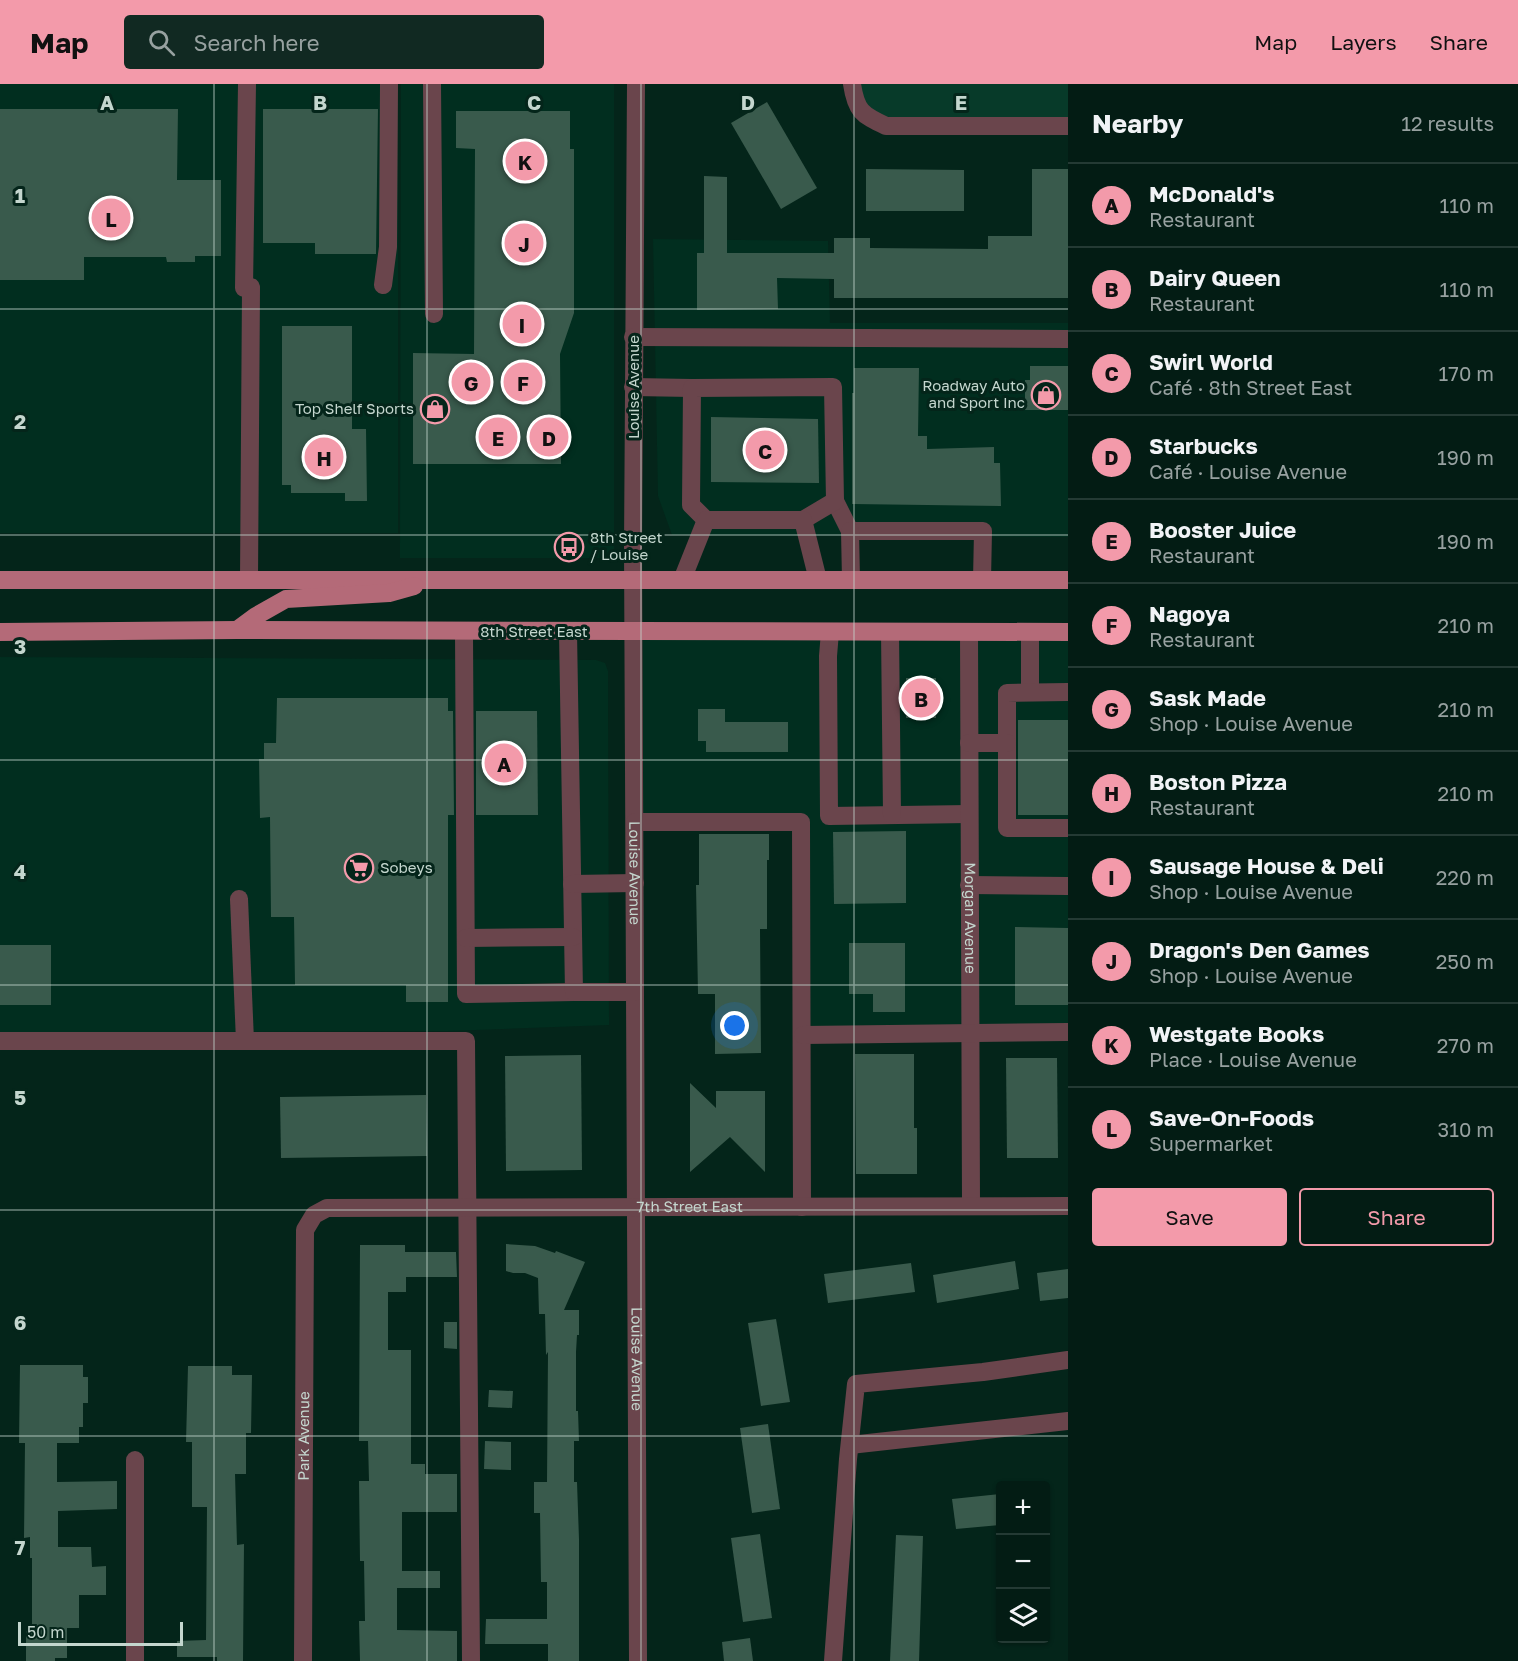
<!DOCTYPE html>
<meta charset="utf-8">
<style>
body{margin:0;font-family:"Golos Text",sans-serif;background:#112922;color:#f1f3f6}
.controls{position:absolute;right:18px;bottom:18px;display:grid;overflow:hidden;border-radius:6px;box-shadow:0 2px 4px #0004}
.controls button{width:54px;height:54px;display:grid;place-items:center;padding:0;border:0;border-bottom:2px solid #243a34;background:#031c14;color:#f1f3f6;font:30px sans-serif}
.scale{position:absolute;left:18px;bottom:15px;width:165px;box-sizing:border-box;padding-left:6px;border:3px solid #c4d6ce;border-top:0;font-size:16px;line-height:21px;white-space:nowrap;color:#c4d6ce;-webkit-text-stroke:4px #04251a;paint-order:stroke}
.you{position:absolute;left:735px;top:942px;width:21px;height:21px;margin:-15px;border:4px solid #fff;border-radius:50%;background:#1a73e8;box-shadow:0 0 0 9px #1a73e833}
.badge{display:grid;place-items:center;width:39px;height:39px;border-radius:50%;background:#f39aaa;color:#111;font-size:20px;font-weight:700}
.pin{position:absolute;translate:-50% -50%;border:3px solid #fff;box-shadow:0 2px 6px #0006}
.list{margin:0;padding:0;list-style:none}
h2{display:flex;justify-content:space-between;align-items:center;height:78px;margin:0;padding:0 24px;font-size:26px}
h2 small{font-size:20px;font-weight:400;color:#97a1a0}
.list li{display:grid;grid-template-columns:39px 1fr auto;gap:18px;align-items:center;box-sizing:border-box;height:84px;padding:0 24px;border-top:2px solid #243a34}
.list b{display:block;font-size:22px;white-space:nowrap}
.list p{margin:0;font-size:20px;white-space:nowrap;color:#97a1a0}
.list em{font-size:20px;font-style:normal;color:#97a1a0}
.actions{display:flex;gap:12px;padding:18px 24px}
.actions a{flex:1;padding:14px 0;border:2px solid #f39aaa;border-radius:6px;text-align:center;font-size:21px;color:#f39aaa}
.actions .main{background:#f39aaa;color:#111}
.icon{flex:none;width:33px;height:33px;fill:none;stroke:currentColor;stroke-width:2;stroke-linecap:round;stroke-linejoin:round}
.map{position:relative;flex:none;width:1068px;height:1577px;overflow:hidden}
header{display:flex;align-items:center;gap:36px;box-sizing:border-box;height:84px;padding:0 30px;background:#f39aaa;color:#111}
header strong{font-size:28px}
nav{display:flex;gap:33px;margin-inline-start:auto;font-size:21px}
.search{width:420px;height:54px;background:#112922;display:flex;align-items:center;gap:15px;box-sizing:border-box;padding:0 21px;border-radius:6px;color:#97a1a0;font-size:22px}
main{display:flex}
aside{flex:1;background:#031c14}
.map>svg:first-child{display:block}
.built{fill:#012e1f}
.green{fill:#073a29}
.building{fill:#395a4c}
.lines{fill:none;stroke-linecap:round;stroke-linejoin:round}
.minor{stroke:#6a454c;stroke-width:18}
.major{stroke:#b46a78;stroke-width:18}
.grid{fill:none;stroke:#c4d6ce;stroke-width:1.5;stroke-opacity:0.55}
.labels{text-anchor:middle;stroke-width:6;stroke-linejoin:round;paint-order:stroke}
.poi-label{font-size:15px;fill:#c4d6ce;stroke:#04251a;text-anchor:end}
.street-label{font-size:15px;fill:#c4d6ce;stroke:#04251a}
.grid-label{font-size:20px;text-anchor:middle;font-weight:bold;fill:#c4d6ce;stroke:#04251a;stroke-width:6;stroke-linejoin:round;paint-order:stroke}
</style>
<header>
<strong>Map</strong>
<div class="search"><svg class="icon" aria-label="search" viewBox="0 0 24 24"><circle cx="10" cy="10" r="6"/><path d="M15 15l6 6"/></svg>Search here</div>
<nav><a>Map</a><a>Layers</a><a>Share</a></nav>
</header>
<main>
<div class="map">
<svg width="1068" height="1577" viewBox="0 0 1068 1577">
<rect width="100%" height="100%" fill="#04251a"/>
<!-- built -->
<g class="built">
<rect x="0" y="0" width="398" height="449"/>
<path d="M401,0H614V474H400Z"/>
<path d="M653,155L828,157L830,239H1068V453L672,451L658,412Z"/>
<path d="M634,548H1068V948L803,951L801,738H635Z"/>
<path d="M0,573L596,576L605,579L608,587L609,941L448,947L0,949Z"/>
</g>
<!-- green -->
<path class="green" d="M852,0H1068V42L866,33Z"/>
<!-- building -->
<g class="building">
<path d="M767,18L817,104L781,125L731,39Z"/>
<path d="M0,25H178L177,96H221V172H195V178H167L166,173H84V196H0Z"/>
<path d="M263,25H378L376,170H315V159H263Z"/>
<path d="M456,27H570V65H574V229L560,270L561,380H413V269L474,270L475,65L456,64Z"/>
<path d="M866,85L964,86V127H866Z"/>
<path d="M1032,85H1068V214H834V195L777,194L778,225L697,226V169H704V92L727,93V169H834V154H870V164L988,165V152H1032Z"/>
<path d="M282,242H352V345H366L367,417H345V409H291V401H282Z"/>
<path d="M1030,282H1068V326H1025V296H1030Z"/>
<path d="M854,284H919L918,352H927V365L994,363V379H1000L1001,422L852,420V309H854Z"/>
<path d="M711,333L818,335L819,399L711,398Z"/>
<rect x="906" y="594" width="30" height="40"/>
<path d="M277,614H448V627H453L454,731H448V918H406V901H295L294,833H271L270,733L260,734L259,675H264V659H276Z"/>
<path d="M698,625H725V638H788V668H706V657H698Z"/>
<path d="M476,627H537L538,731H476Z"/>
<rect x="1018" y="636" width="50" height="95"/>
<path d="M906,747V819L834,820L833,748Z"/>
<path d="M699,750H769V776H767V845H760L761,969L715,970V910H698L696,801H699Z"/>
<path d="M1015,843L1068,844V921H1015Z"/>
<path d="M849,859H905V928H873V910H849Z"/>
<rect x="0" y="861" width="51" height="60"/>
<path d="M855,970H914V1044H917V1090H856Z"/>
<path d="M581,971L582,1086L506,1087L505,972Z"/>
<path d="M1006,974H1057L1058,1074H1007Z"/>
<path d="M690,999L716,1024V1007H765V1088L730,1053L690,1088Z"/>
<path d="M426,1011L427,1072L281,1074L280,1013Z"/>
<path d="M506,1160L535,1162L555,1169L556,1167L585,1178L564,1226H579V1251H577L576,1268V1327H578L579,1357H574V1398H577L579,1455V1577H548V1560H485L486,1535H547V1498H541L540,1429H534V1398H547L548,1268L546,1271L545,1230H539L538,1194L525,1189H513L506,1187Z"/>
<path d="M360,1161H405V1168H456L457,1193H406V1208H388V1266H411V1380H425V1390H457V1428H402V1487H440V1504H397V1546L457,1547V1577H360L359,1537H365L364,1477H360L359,1397H369L368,1357H359Z"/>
<path d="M1015,1177L1019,1205L937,1219L933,1191Z"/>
<path d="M911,1179L915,1208L828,1219L824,1190Z"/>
<path d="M1068,1185V1214L1040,1217L1037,1189Z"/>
<path d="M776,1235L790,1318L761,1322L748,1239Z"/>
<path d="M444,1238H457V1265L444,1264Z"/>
<path d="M20,1281H83V1293H88V1319H83V1343H79V1359H57V1398L117,1397V1425L58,1427V1463H91L92,1483L106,1482V1511H79V1544H67V1574H55V1577H26V1547H32V1474H30V1453L24,1454L25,1359H19Z"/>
<path d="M188,1282H232V1291H252L251,1349H246V1390H235L237,1461L244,1460L243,1577H217V1573H177V1557L206,1556L207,1423H192V1358H186Z"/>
<path d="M489,1306L513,1307L512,1324L488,1323Z"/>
<path d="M768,1340L780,1425L752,1429L740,1344Z"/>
<path d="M485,1357L511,1358V1386L484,1385Z"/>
<path d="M1000,1410V1441L956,1445L952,1415Z"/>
<path d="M760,1450L772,1534L743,1538L731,1454Z"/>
<path d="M896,1451L923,1452L919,1577H890Z"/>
<path d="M750,1554L753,1577H724L722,1558Z"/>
</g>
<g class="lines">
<!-- minor -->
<g class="minor">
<path d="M247,0L244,204L251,203L249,496"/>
<path d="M432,0L434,230"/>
<path id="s1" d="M636,0L633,463L638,1577"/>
<path d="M852,0C856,27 862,31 886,42H1068"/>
<path d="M383,201L388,163L389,0"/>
<path d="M633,253L1068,255"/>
<path d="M633,303L692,304"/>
<path d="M835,417L850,447H983L982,496"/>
<path d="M706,436L691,421L692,304L833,303L835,417L803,436"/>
<path d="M850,447L851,496"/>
<path d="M682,496L706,436H803L818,496"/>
<path d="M464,548L466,910L574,908"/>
<path d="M568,548L574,908H635"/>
<path d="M830,548L828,572L829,732L969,730"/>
<path d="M890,548L892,731"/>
<path id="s2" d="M969,548L971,1121"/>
<path d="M1030,548V608"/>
<path d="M1068,608L1007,609V744H1068"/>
<path d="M969,659H1007"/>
<path d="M635,738H801L802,1123"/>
<path d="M572,800L635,799"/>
<path d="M969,801L1068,802"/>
<path d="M239,815L245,957"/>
<path d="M466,854L573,853"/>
<path d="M803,951L1068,948"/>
<path d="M0,957H466L471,1577"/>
<path d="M850,1361L1068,1337"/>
<path d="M135,1577V1376"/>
<path id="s3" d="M303,1577L305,1146L314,1131L327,1124L1068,1122"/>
<path d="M833,1577L848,1375L856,1300L983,1288L1068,1276"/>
</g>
<!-- major -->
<g class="major">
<path d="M0,496H1068"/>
<path d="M237,546L256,532L286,515L389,509L414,502"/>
<path d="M0,548L237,546L1068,548"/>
</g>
</g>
<!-- grid -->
<path class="grid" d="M214,0V1577M427,0V1577M641,0V1577M854,0V1577M0,225H1068M0,451H1068M0,676H1068M0,901H1068M0,1126H1068M0,1352H1068"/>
<!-- icons -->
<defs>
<g id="shop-ring" transform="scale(1.5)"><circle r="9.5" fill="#04251a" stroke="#f39aaa" stroke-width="1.5"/><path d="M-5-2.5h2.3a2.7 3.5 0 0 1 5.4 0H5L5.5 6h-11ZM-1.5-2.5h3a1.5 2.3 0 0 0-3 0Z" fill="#f39aaa"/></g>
<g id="bus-ring" transform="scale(1.5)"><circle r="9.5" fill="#04251a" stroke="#f39aaa" stroke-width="1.5"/><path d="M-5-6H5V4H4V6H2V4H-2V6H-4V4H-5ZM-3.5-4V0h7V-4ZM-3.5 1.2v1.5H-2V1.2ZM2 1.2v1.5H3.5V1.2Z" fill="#f39aaa"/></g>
<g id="supermarket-ring" transform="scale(1.5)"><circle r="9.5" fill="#04251a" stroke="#f39aaa" stroke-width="1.5"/><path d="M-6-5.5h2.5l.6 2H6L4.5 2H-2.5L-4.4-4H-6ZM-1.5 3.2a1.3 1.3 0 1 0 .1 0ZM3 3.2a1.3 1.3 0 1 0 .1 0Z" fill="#f39aaa"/></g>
</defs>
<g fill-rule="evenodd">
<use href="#shop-ring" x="1046" y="311"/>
<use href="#shop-ring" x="435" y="325"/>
<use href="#bus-ring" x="569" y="463"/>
<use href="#supermarket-ring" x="359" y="784"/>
</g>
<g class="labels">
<!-- poi labels -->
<g class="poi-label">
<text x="1025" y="307">Roadway Auto<tspan x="1025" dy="17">and Sport Inc</tspan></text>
<text x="414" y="330">Top Shelf Sports</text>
<text x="590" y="459" text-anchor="start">8th Street<tspan x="590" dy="17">/ Louise</tspan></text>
<text x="380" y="789" text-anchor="start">Sobeys</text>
</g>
<!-- street labels -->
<g class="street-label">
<text transform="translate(634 303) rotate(-90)" y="5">Louise Avenue</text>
<text x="534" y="553">8th Street East</text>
<text dy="5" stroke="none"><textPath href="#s1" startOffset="789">Louise Avenue</textPath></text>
<text dy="5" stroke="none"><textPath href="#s2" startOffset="286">Morgan Avenue</textPath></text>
<text dy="5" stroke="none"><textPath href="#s3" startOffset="826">7th Street East</textPath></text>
<text dy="5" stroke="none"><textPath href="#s1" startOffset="1275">Louise Avenue</textPath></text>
<text dy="5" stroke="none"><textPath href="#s3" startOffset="225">Park Avenue</textPath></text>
</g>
</g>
<g class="grid-label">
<text x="107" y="26">A</text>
<text x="320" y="26">B</text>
<text x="534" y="26">C</text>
<text x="748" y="26">D</text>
<text x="961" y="26">E</text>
<text x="20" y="119">1</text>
<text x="20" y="345">2</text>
<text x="20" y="570">3</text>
<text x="20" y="795">4</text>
<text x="20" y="1021">5</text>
<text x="20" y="1246">6</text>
<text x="20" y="1471">7</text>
</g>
</svg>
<div class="controls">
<button>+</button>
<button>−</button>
<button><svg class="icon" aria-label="layers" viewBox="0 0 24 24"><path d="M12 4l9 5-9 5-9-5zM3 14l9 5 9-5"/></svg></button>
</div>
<div class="scale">50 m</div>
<div class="you"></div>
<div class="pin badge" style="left:504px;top:679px">A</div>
<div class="pin badge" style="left:921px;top:614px">B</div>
<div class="pin badge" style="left:765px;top:366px">C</div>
<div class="pin badge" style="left:549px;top:353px">D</div>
<div class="pin badge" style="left:498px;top:353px">E</div>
<div class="pin badge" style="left:523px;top:298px">F</div>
<div class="pin badge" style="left:471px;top:298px">G</div>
<div class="pin badge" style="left:324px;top:373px">H</div>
<div class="pin badge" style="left:522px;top:240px">I</div>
<div class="pin badge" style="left:524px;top:159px">J</div>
<div class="pin badge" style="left:525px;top:77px">K</div>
<div class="pin badge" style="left:111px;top:134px">L</div>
</div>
<aside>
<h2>Nearby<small>12 results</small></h2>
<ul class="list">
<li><span class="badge">A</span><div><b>McDonald's</b><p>Restaurant</p></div><em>110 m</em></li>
<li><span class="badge">B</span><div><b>Dairy Queen</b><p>Restaurant</p></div><em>110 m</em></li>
<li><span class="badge">C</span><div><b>Swirl World</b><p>Café · 8th Street East</p></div><em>170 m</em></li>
<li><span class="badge">D</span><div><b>Starbucks</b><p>Café · Louise Avenue</p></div><em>190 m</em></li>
<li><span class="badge">E</span><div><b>Booster Juice</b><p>Restaurant</p></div><em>190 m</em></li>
<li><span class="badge">F</span><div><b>Nagoya</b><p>Restaurant</p></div><em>210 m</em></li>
<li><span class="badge">G</span><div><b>Sask Made</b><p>Shop · Louise Avenue</p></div><em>210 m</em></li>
<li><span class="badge">H</span><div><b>Boston Pizza</b><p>Restaurant</p></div><em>210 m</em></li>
<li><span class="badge">I</span><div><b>Sausage House &amp; Deli</b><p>Shop · Louise Avenue</p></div><em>220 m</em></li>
<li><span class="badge">J</span><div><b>Dragon's Den Games</b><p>Shop · Louise Avenue</p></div><em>250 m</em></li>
<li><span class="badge">K</span><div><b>Westgate Books</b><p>Place · Louise Avenue</p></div><em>270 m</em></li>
<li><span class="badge">L</span><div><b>Save-On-Foods</b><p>Supermarket</p></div><em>310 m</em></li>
</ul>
<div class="actions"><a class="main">Save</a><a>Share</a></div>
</aside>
</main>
